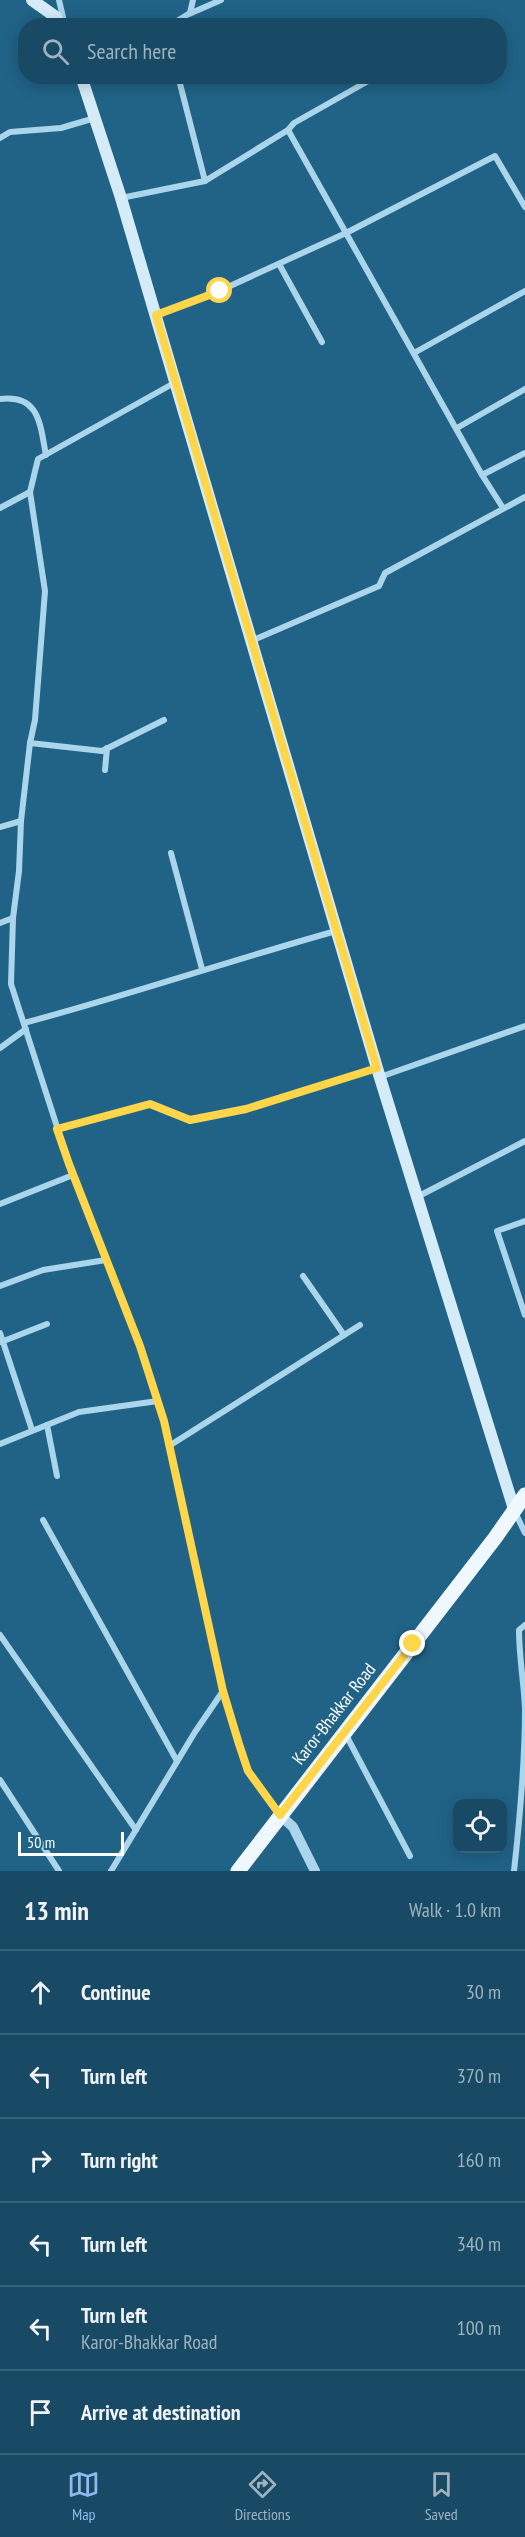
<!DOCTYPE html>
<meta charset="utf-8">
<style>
body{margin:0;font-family:"PT Sans Narrow",sans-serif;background:#25546e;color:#f1f3f6}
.controls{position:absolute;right:18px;bottom:18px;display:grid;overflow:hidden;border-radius:12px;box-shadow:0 3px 15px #0003}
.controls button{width:54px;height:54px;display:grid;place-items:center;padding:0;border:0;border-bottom:2px solid #366279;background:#184a65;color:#f1f3f6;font:30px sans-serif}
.scale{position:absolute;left:18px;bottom:15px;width:106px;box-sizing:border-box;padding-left:6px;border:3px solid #fff;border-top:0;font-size:16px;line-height:21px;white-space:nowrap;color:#fff;-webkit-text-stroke:4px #206387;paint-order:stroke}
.stop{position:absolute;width:18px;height:18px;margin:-14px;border:4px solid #ffd54a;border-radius:50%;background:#fff}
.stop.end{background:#ffd54a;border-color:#fff;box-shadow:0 2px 6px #0008}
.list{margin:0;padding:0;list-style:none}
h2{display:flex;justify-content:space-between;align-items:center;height:78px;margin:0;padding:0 24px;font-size:26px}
h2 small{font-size:20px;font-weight:400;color:#9fb3bf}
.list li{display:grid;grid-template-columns:39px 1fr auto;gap:18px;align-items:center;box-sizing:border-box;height:84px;padding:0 24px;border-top:2px solid #366279}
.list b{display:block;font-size:22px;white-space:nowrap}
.list p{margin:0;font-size:20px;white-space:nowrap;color:#9fb3bf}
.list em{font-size:20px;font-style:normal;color:#9fb3bf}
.icon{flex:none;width:33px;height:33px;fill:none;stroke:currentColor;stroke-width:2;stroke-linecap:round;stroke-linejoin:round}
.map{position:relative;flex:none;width:525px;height:1871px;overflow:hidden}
.search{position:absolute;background:#184a65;box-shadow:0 3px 15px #0003;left:18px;right:18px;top:18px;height:66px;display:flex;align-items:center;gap:15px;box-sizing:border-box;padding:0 21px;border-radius:24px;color:#9fb3bf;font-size:22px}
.sheet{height:582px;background:#184a65}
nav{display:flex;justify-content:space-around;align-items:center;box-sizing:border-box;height:84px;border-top:2px solid #366279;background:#184a65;font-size:16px;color:#9fb3bf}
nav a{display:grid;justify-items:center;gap:3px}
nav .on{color:#90b9f0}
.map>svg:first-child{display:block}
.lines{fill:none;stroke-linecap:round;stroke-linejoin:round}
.minor{stroke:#aad5ea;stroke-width:6}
.tertiary{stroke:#aad5ea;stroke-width:10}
.secondary{stroke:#d5ecf8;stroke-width:12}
.primary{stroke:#eef8fe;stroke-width:15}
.route{stroke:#ffd54a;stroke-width:8}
.labels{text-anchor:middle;stroke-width:6;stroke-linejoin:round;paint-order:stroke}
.street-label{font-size:18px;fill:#fff;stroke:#206387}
</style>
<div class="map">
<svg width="525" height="1871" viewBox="0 0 525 1871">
<rect width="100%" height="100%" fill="#206387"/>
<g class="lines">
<!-- minor -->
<g class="minor">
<path d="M59,0L65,26"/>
<path d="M189,14L221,0"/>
<path d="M169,26L190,13L193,0"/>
<path d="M470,26L478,21"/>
<path d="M288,130L346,233L495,156L525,207"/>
<path d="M0,138L10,132L61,128L95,118"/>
<path d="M205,181L288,130L294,123L377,76"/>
<path d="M121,198L205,181L178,76"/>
<path d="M279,264L322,342"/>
<path d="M156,315L206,297L346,233L482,475L503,508"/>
<path d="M414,353L525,291"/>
<path d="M176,382L38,459L30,492L45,591L35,720L30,743L21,821L19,871L13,918L11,984L69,1164L140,1346L164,1421L223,1691L239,1744L248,1771L280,1815"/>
<path d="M0,399C40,394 40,425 46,455"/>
<path d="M457,428L525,389"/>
<path d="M482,475L525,453"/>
<path d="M0,508L30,492"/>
<path d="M251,641L379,586L385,573L525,497"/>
<path d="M30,743L102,751L164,720"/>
<path d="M105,770L107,748"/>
<path d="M0,827L21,821"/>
<path d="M171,853L202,969"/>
<path d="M0,923L13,918"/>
<path d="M24,1023C129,995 232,960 336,931"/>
<path d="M0,1048L26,1029"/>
<path d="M380,1077L525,1026"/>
<path d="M57,1129L150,1104L190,1120L246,1109L377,1068"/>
<path d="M417,1197L525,1141"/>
<path d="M0,1204L73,1175"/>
<path d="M525,1221L497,1231L525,1315"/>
<path d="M303,1276L344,1335"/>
<path d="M0,1286L43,1270L106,1260"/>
<path d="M0,1333L32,1430"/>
<path d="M1,1342L47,1324"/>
<path d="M47,1425L57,1476"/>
<path d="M0,1444L79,1412L158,1401"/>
<path d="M169,1446L360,1325"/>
<path d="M515,1512L525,1533"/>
<path d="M43,1520L177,1761"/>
<path d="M0,1635L136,1830"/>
<path d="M346,1735L410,1856"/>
<path d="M0,1780L59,1871"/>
<path d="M111,1871L195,1732L223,1691"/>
<path d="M514,1871C520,1817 525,1763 525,1709C524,1683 519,1657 519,1630L525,1625"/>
</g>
<!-- tertiary -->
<path class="tertiary" d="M280,1815L293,1827L315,1871"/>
<!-- secondary -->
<g class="secondary">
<path d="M32,0L56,17L60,26"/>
<path d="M81,76L121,198L377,1068L514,1509"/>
</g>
<!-- primary -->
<path class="primary" d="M238,1871L495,1538L525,1495"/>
</g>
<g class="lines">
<!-- route -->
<path class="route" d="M220,291L156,315L377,1068L246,1109L190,1120L150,1104L57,1129L69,1164L140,1346L164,1421L223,1691L239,1744L248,1771L280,1815L413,1644"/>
</g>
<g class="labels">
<!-- street labels -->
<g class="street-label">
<text transform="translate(334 1714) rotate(-52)" y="6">Karor-Bhakkar Road</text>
</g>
</g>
</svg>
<div class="controls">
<button><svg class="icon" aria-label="locate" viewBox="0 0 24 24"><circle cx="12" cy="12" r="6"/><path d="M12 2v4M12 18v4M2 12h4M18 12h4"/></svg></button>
</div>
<div class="scale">50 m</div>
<div class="stop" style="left:220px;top:291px"></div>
<div class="stop end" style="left:413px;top:1644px"></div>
<div class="search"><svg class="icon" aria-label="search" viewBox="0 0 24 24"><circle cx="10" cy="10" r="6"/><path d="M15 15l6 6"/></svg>Search here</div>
</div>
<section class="sheet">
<h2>13 min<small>Walk · 1.0 km</small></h2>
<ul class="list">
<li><svg class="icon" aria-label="ahead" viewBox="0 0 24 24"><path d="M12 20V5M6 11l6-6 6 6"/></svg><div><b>Continue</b></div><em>30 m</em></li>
<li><svg class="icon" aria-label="left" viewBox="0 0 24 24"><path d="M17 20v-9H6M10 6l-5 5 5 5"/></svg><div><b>Turn left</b></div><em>370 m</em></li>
<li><svg class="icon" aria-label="right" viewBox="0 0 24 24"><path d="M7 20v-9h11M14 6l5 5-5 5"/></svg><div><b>Turn right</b></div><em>160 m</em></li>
<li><svg class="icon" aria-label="left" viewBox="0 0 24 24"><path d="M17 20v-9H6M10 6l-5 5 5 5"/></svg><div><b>Turn left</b></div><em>340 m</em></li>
<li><svg class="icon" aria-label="left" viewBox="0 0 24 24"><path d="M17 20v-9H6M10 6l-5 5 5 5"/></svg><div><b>Turn left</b><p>Karor-Bhakkar Road</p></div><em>100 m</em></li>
<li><svg class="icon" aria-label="arrive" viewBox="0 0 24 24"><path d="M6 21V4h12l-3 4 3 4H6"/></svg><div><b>Arrive at destination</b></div></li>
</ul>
</section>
<nav>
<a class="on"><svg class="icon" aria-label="map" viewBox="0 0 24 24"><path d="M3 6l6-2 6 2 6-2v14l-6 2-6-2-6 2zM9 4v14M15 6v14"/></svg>Map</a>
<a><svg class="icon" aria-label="directions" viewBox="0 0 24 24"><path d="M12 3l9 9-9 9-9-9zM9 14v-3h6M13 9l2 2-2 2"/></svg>Directions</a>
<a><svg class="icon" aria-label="saved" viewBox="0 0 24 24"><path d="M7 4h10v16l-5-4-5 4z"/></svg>Saved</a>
</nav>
